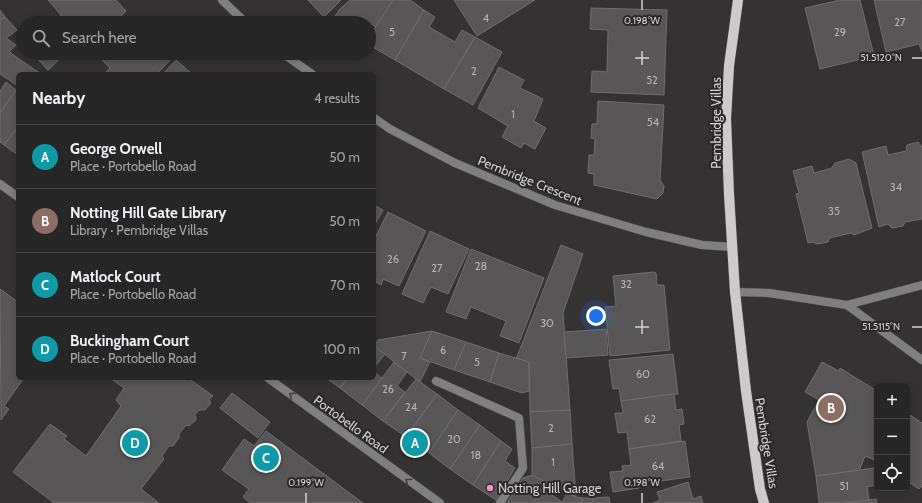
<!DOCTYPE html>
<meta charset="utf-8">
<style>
body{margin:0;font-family:Cabin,sans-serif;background:#2f2e2e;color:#f1f3f6}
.controls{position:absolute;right:12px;bottom:12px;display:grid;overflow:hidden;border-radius:6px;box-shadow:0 2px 6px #0003}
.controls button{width:36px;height:36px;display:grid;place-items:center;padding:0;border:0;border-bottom:1px solid #434343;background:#272626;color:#f1f3f6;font:20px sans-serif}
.you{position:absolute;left:596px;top:316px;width:14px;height:14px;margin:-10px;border:3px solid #fff;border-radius:50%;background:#1a73e8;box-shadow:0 0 0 6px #1a73e833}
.badge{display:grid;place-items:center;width:26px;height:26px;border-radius:50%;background:#b45309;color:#fff;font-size:13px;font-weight:700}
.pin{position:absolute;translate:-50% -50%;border:2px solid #fff;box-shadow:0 1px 4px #0006}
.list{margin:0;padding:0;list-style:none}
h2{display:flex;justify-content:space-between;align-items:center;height:52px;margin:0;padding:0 16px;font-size:17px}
h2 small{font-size:13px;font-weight:400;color:#a4a5a7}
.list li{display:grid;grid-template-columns:26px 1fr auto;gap:12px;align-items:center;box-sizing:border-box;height:64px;padding:0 16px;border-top:1px solid #434343}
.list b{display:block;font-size:15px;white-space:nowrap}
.list p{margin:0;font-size:13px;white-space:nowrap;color:#a4a5a7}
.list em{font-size:13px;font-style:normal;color:#a4a5a7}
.icon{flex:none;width:22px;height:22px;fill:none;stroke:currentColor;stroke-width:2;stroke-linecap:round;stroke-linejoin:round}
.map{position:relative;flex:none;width:922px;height:503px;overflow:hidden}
.search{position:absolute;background:#272626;box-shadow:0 2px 6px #0003;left:16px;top:16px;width:360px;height:44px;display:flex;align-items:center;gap:10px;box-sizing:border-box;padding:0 14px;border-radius:22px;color:#a4a5a7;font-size:15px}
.panel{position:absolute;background:#272626;box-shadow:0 2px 6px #0003;left:16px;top:72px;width:360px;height:308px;border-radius:6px}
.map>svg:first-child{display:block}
.building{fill:#585657;stroke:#6f6d6e}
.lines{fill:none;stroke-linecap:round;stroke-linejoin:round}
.service-casing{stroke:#514f50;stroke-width:9}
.minor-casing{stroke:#514f50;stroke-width:9}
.primary-casing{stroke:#514f50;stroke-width:11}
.service{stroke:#807f7f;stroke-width:8}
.minor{stroke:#807f7f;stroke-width:8}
.primary{stroke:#cdcacc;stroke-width:10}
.oneway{stroke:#403e3e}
.ticks{fill:none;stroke:#d3d2d2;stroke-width:1.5}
.poi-dot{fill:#fa8fc7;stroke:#2a2829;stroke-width:1.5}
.labels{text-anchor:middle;stroke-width:4;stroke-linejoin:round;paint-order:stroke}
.number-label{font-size:11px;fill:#b4b3b3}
.street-label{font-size:13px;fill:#d3d2d2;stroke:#2a2829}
.poi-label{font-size:13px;fill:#d3d2d2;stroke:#2a2829;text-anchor:start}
.ticks-label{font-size:10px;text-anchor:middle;fill:#d3d2d2;stroke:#2a2829;stroke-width:4;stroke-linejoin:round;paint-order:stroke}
</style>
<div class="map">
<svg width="922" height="503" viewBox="0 0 922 503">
<rect width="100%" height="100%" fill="#343233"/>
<!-- building -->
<g class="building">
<path d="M48,0H116L126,11L114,23H53L61,15Z"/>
<path d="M308,0H341L324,17Z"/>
<path d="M350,0H393L376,27L371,24L369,27V23L331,22L340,9Z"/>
<path d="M393,0H410L424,10L395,60L369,45V37Z"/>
<path d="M454,0H535L477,36Z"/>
<path d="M840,0H860L874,56L820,69L805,8Z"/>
<path d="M874,0H922V52L919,44L886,52Z"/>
<path d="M591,8L667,10L664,95L591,92L592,71L607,72L608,30L590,29Z"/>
<path d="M0,10L5,17L0,20Z"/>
<path d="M424,10L435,17L429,27L455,42L462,30L475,37L444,89L395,60Z"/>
<path d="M5,17L17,30L6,38L16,45L9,52L41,74H18V86L0,74V20Z"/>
<path d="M130,17L136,23H124Z"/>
<path d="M475,37L502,52L473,105L444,89Z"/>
<path d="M32,53H66L48,70Z"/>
<path d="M95,53H167L172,58L157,74H104L110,68Z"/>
<path d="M176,60L192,74H163Z"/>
<path d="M499,67L524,80L520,88L543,99L534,121L546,128L535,149L524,143L521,148L502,137L508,126L478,108Z"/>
<path d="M6,82L16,90L0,113V91Z"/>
<path d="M16,90L18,91V127L4,145L0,142V113Z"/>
<path d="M598,101L664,105L660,180L664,186L663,193L657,199L594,185V174L588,173L589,155H594L595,139L591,138L592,124H597Z"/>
<path d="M18,127V155L4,145Z"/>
<path d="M918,142L922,147V219L905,222L903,226L892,228L888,224L879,227L862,152L886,146L888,155L906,151L907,145Z"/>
<path d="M849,159L856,163L872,228L854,235L851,233L829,238L828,242L817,244L813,242L808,243L796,194L799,193L793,171L812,166L814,173L832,168L835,163Z"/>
<path d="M374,205L383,210L374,226Z"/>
<path d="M388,212L426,231L399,286L383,279L381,285L374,281V240Z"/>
<path d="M430,231L469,249L448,294L431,287L423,303L402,294Z"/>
<path d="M561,245L583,254L563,313L570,410L530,412L529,362L516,359Z"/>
<path d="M471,249L544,278L519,343L500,336L506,321L471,307L466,319L446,312Z"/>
<path d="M654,272L656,273L657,285H664L670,350L610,356L605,307L616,306L613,276Z"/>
<path d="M0,289L18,302V378H24L4,406L9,409L1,420Z"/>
<path d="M606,329L608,355L566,358L564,332Z"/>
<path d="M432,331L420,358L430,362L420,382L374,346L378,340Z"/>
<path d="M432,331L466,342L454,370L420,358Z"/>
<path d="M466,342L499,353L490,382L454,370Z"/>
<path d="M374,346L385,354L374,368Z"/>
<path d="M499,353L529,362V391L522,393L490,382Z"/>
<path d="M673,354L678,394L621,401L619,388L613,389L609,360Z"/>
<path d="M394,362L407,372L397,386L405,392L383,421L362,405Z"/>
<path d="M822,362L839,371L840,368L877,391V461L865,456L859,471L816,476L807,422L819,400L805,392Z"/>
<path d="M374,372L382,378L362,405L340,388L348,378H374Z"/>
<path d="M110,378H188L213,396L209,399L211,403L205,410H199L195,415L196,420L189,426L186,425L179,434V438L173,446H169L162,456L164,459L141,489L159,503H54L13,472L50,424L67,436L64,439L86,456L121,406L116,400L124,388Z"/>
<path d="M326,378H348L340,388Z"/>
<path d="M416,379L437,394L406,437L383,421Z"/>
<path d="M232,393L270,422L258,438L220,408Z"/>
<path d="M437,394L458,410L429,453L406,437Z"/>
<path d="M674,394L676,410L682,409L684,424L679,425L681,441L629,449L627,432L618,433L615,413H623L621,401Z"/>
<path d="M458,410L480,425L450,469L429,453Z"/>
<path d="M570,410L572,444L532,448L530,412Z"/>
<path d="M907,413L922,423V486L919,489L907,481Z"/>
<path d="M480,425L501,441L473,485L450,469Z"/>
<path d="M266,431L363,503H250L243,497L249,489L222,470L244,439L254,446Z"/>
<path d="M501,441L512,449L505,461L515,468L496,500L473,485Z"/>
<path d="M685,441L690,477L638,484L639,488L613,492L610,472L623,471L622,466L631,465L629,449Z"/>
<path d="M572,444L576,497L532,475V448Z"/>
<path d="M874,468L876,485L867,487L869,500L843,503H819L816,476Z"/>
<path d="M532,475L547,483L533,503H507L523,478Z"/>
<path d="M688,482L693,499L701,496L703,503H653L660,500L657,492Z"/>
<path d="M543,489L562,502V503H533Z"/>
<path d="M567,493L576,497L583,498L581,503H562Z"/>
<path d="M609,497L610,503H593V498Z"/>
<path d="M583,498H593V503H581Z"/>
<path d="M876,499L877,503H843L869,500Z"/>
</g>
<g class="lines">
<!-- service casing -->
<g class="service-casing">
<path id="service" d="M436,381L519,418L523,468L500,503"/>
</g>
<!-- minor casing -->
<g class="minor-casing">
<g id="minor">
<path d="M222,0L246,23"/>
<path d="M282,53L312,74"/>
<path d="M374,118L390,129L455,163L555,205L646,232L702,245L733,247"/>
<path d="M0,184L18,197"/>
<path d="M735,292L769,293L847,305L922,285"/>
<path d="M847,305L922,360"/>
<path d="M268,378L440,503"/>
</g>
</g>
<!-- primary casing -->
<g class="primary-casing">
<path id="primary" d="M738,0L729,66L726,119L729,194L735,292L746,391L760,489L764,503"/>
</g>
<!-- service -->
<use href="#service" class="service"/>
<!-- minor -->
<use href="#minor" class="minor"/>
<!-- primary -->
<use href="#primary" class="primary"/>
</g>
<!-- one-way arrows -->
<defs><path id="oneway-chevron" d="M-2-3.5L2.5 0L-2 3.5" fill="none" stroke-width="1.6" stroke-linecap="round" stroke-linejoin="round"/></defs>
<g class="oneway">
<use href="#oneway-chevron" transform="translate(292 395) rotate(-144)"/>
<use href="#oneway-chevron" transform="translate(408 481) rotate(-144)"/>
</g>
<!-- ticks -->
<path class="ticks" d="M642,0V10M642,51V65M635,58H649M912,58H922M642,320V334M635,327H649M912,327H922M306,493V503M642,493V503"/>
<!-- markers -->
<circle class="poi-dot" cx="490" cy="488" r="4"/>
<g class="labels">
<!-- number labels -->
<g class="number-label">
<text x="486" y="22">4</text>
<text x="900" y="26">27</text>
<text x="392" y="36">5</text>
<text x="840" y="36">29</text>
<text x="474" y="75">2</text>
<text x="652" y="84">52</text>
<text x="513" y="118">1</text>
<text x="653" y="126">54</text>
<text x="896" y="191">34</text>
<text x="834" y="215">35</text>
<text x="393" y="263">26</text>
<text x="481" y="270">28</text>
<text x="437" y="272">27</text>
<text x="626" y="288">32</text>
<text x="547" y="327">30</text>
<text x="443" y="354">6</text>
<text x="404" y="360">7</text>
<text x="477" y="366">5</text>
<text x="643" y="378">60</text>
<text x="388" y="393">26</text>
<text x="411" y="411">24</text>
<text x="650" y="423">62</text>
<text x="551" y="432">2</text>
<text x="454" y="443">20</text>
<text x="476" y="459">18</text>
<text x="553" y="466">1</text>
<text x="658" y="470">64</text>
<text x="844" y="490">51</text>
</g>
<!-- street labels -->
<g class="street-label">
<text transform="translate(716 123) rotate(-90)" y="5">Pembridge Villas</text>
<text transform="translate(530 180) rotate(22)" y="5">Pembridge Crescent</text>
<text transform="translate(351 424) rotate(36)" y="5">Portobello Road</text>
<text transform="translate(767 443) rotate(81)" y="5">Pembridge Villas</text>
</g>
<!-- poi labels -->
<g class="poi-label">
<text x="498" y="493">Notting Hill Garage</text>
</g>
</g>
<g class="ticks-label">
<text x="642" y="24">0.198°W</text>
<text x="881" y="61">51.5120°N</text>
<text x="881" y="330">51.5115°N</text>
<text x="306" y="486">0.199°W</text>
<text x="642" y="486">0.198°W</text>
</g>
</svg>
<div class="controls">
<button>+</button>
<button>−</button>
<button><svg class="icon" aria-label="locate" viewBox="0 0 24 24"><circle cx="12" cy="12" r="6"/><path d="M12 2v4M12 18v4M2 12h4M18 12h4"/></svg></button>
</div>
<div class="you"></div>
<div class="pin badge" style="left:415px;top:443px;background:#0f9aa8">A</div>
<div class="pin badge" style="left:831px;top:408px;background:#8d6e63">B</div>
<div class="pin badge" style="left:266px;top:458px;background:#0f9aa8">C</div>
<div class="pin badge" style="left:135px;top:443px;background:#0f9aa8">D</div>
<div class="search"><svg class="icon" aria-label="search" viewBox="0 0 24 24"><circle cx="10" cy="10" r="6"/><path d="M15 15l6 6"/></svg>Search here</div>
<section class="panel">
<h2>Nearby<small>4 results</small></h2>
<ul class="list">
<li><span class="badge" style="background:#0f9aa8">A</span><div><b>George Orwell</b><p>Place · Portobello Road</p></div><em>50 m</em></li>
<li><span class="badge" style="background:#8d6e63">B</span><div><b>Notting Hill Gate Library</b><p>Library · Pembridge Villas</p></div><em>50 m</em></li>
<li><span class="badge" style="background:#0f9aa8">C</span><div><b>Matlock Court</b><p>Place · Portobello Road</p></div><em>70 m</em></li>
<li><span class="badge" style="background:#0f9aa8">D</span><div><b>Buckingham Court</b><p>Place · Portobello Road</p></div><em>100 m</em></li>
</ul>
</section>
</div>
